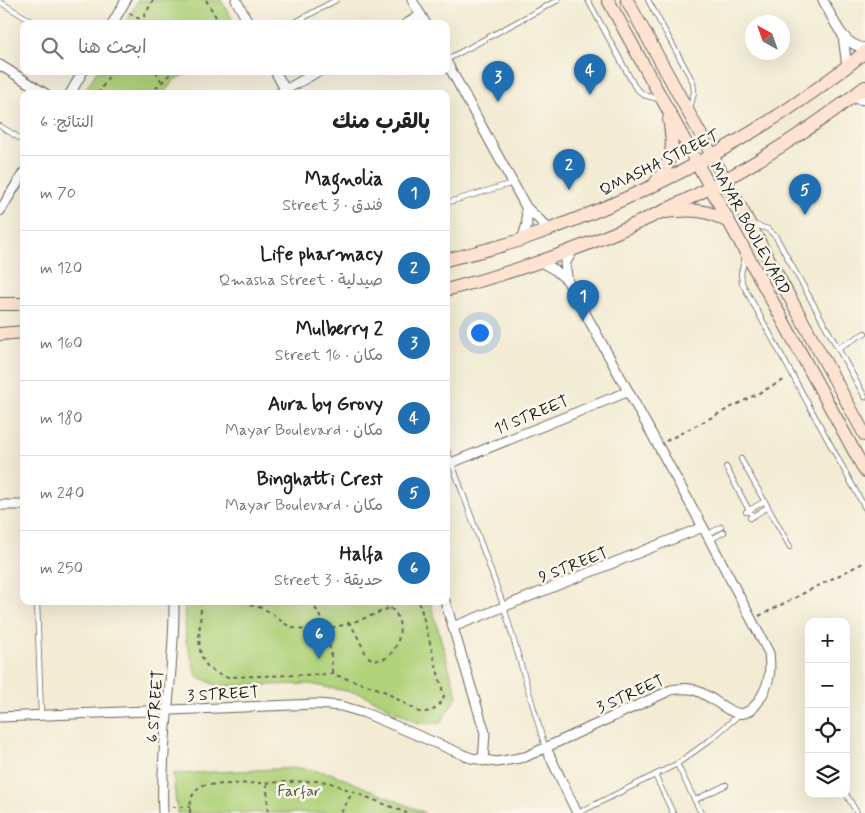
<!DOCTYPE html>
<html lang="ar">
<meta charset="utf-8">
<style>
body{margin:0;font-family:Mynerve,"Playpen Sans Arabic",sans-serif;background:#f2f2f2;color:#222;direction:rtl}
.controls{position:absolute;right:15px;bottom:15px;display:grid;overflow:hidden;border-radius:10px;box-shadow:0 5px 20px #0002}
.controls button{width:45px;height:45px;display:grid;place-items:center;padding:0;border:0;border-bottom:1px solid #e0e0e0;background:#fff;color:#222;font:25px sans-serif}
.compass{position:absolute;left:745px;top:15px;width:45px;height:45px;border-radius:50%;background:#fff;box-shadow:0 5px 20px #0002;rotate:320deg}
.you{position:absolute;left:479px;top:332px;width:18px;height:18px;margin:-12px;border:4px solid #fff;border-radius:50%;background:#1a73e8;box-shadow:0 0 0 8px #1a73e833}
.badge{display:grid;place-items:center;width:32px;height:32px;border-radius:50%;background:#1f6fb2;color:#fff;font-size:16px;font-weight:700}
.pin{position:absolute;translate:-50% -41px;filter:drop-shadow(0 1px 2px #0008)}
.pin::after{content:'';position:absolute;top:26px;width:18px;height:15px;background:inherit;clip-path:polygon(0 0,100% 0,50% 100%)}
.list{margin:0;padding:0;list-style:none}
h2{display:flex;justify-content:space-between;align-items:center;height:65px;margin:0;padding:0 20px;font-size:21px}
h2 small{font-size:16px;font-weight:400;color:#767676}
.list li{display:grid;grid-template-columns:32px 1fr auto;gap:15px;align-items:center;box-sizing:border-box;height:75px;padding:0 20px;border-top:1px solid #e0e0e0}
.list b{display:block;font-size:19px;white-space:nowrap}
.list p{margin:0;font-size:16px;white-space:nowrap;color:#767676}
.list em{font-size:16px;font-style:normal;color:#767676}
.icon{flex:none;width:28px;height:28px;fill:none;stroke:currentColor;stroke-width:2;stroke-linecap:round;stroke-linejoin:round}
.map{position:relative;flex:none;width:865px;height:813px;overflow:hidden;direction:ltr}
.search{position:absolute;background:#fff;box-shadow:0 5px 20px #0002;left:20px;top:20px;width:430px;height:55px;display:flex;align-items:center;gap:12px;box-sizing:border-box;padding:0 18px;border-radius:10px;color:#767676;font-size:19px}
.panel{position:absolute;background:#fff;box-shadow:0 5px 20px #0002;left:20px;top:90px;width:430px;height:515px;border-radius:10px;direction:rtl}
.map>svg:first-child{display:block}
.green{fill:#b0d27a;stroke:#66774b}
.lines{fill:none;stroke-linecap:round;stroke-linejoin:round}
.lane-casing{stroke:#67645c;stroke-width:6}
.street-casing{stroke:#67645c;stroke-width:11}
.secondary-casing{stroke:#67645c;stroke-width:14}
.path{stroke:#67645c;stroke-width:2;stroke-dasharray:4 4;stroke-linecap:butt}
.lane{stroke:#fff;stroke-width:4.5}
.street{stroke:#fff;stroke-width:9}
.secondary{stroke:#fee3d2;stroke-width:12}
.labels{text-anchor:middle;stroke-width:5;stroke-linejoin:round;paint-order:stroke}
.street-label{font-size:16px;fill:#1c1c1c;stroke:#fbf7ec}
.park-label{font-size:16px;fill:#505c3d;stroke:#fbf7ec}
</style>
<div class="map">
<svg width="865" height="813" viewBox="0 0 865 813">
<rect width="100%" height="100%" fill="#fbf7ec"/>
<filter id="ink" filterUnits="userSpaceOnUse"><feTurbulence type="fractalNoise" baseFrequency=".02" numOctaves="2"/><feDisplacementMap in="SourceGraphic" scale="10" xChannelSelector="R" yChannelSelector="G"/><feConvolveMatrix kernelMatrix="1 2 1 2 8 2 1 2 1" color-interpolation-filters="sRGB"/></filter>
<filter id="wash" filterUnits="userSpaceOnUse"><feTurbulence type="fractalNoise" baseFrequency=".0096" numOctaves="4" result="noise"/><feDisplacementMap in="SourceGraphic" scale="20" xChannelSelector="R" yChannelSelector="G"/><feGaussianBlur stdDeviation="1.12" result="paint"/><feColorMatrix in="noise" values="0 0 0 0 0 0 0 0 0 0 0 0 0 0 0 0 0 1.4 0 .05"/><feComposite in="paint" operator="in"/></filter>
<g filter="url(#wash)">
<rect width="100%" height="100%" fill="#f3ebd4"/>
<!-- green -->
<g class="green">
<path d="M138,0H221L235,24H125Z"/>
<path d="M97,71H190L174,80L163,94H83Z"/>
<path d="M184,601H430L457,696L440,723H419L362,694L310,684L218,686L197,676L186,642Z"/>
<path d="M298,768L330,773L425,813H177L173,774Z"/>
</g>
</g>
<g filter="url(#ink)">
<g class="lines">
<!-- lane casing -->
<g class="lane-casing">
<g id="lane">
<path d="M588,0L635,87L644,95L658,99"/>
<path d="M648,0L693,82L694,92L690,109"/>
<path d="M0,2L36,24"/>
<path d="M292,24L336,0"/>
<path d="M446,60L558,0"/>
<path d="M0,126L24,141"/>
<path d="M446,203L513,183"/>
<path d="M752,224L768,229L776,237L865,397"/>
<path d="M745,258L741,273L742,283L865,508"/>
<path d="M838,348L865,333"/>
<path d="M446,447L504,607L545,747"/>
<path d="M741,459L790,547"/>
<path d="M726,467L752,516"/>
<path d="M746,512L765,501"/>
<path d="M750,518L768,507"/>
<path d="M707,535L721,527"/>
<path d="M710,540L724,532"/>
<path d="M37,601L41,715"/>
<path d="M808,721L809,723"/>
<path d="M677,764L701,813"/>
<path d="M655,775L673,813"/>
<path d="M846,794L857,813"/>
<path d="M695,800L726,785"/>
<path d="M578,813L677,764L710,740L740,714"/>
</g>
</g>
<!-- street casing -->
<g class="street-casing">
<g id="street">
<path d="M236,0L249,24"/>
<path d="M412,0L426,24"/>
<path d="M823,0C833,18 842,46 865,48"/>
<path d="M112,24L126,0"/>
<path d="M406,24L421,15"/>
<path d="M843,36L847,67"/>
<path d="M446,61L526,207L549,229"/>
<path d="M0,65L46,94"/>
<path d="M275,71L287,93"/>
<path d="M70,94L83,71"/>
<path d="M278,94L319,71"/>
<path d="M851,98L865,100"/>
<path d="M0,211L24,172"/>
<path d="M522,240L527,224L526,207"/>
<path d="M539,261L555,270L567,280"/>
<path d="M446,465L627,392"/>
<path d="M0,505H24"/>
<path d="M445,601L485,733L483,761"/>
<path d="M453,627L703,527"/>
<path d="M0,717L317,704L341,706L365,713L471,758L497,762L525,757L671,690C679,689 689,687 697,691C722,700 741,733 761,697C770,682 771,670 769,653L703,527L568,282L565,264L573,250"/>
<path d="M546,748L577,813"/>
<path d="M163,813C160,742 175,672 174,601"/>
</g>
</g>
<!-- secondary casing -->
<g class="secondary-casing">
<g id="secondary">
<path d="M608,0L865,471"/>
<path d="M627,0L865,435"/>
<path d="M656,182C674,159 674,147 669,119"/>
<path d="M666,212C690,209 708,209 728,222"/>
<path d="M446,260C472,253 498,248 523,239C647,196 764,135 865,52"/>
<path d="M446,290C596,251 743,183 865,87"/>
<path d="M0,304H24"/>
<path d="M0,334L24,332"/>
</g>
</g>
<!-- path -->
<g class="path">
<path d="M206,0L220,24"/>
<path d="M129,13L149,24"/>
<path d="M140,24L153,0"/>
<path d="M156,71L161,81"/>
<path d="M98,94L112,71"/>
<path d="M150,94L173,71"/>
<path d="M666,441L786,379"/>
<path d="M201,601C202,631 188,666 226,677L332,674L382,690L419,712C432,713 439,708 444,696L419,601"/>
<path d="M243,601C251,606 260,606 268,611C277,616 283,625 294,628C319,636 367,619 391,607"/>
<path d="M311,601C326,624 332,647 332,674"/>
<path d="M759,616L865,562"/>
<path d="M348,622C357,631 364,655 370,658C392,669 406,633 397,616C393,608 387,606 380,601"/>
<path d="M267,783L268,813"/>
<path d="M172,807H190"/>
<path d="M190,813C190,800 191,793 202,785L315,781L328,782L407,813"/>
<path d="M341,813L353,791"/>
</g>
<!-- lane -->
<use href="#lane" class="lane"/>
<!-- street -->
<use href="#street" class="street"/>
<!-- secondary -->
<use href="#secondary" class="secondary"/>
</g>
</g>
<g class="labels">
<!-- street labels -->
<g class="street-label">
<text transform="translate(659 162) rotate(-26)" y="6">QMASHA STREET</text>
<text transform="translate(751 228) rotate(61)" y="6">MAYAR BOULEVARD</text>
<text transform="translate(531 414) rotate(-22)" y="6">11 STREET</text>
<text transform="translate(573 564) rotate(-21)" y="6">9 STREET</text>
<text transform="translate(223 693) rotate(-3)" y="6">3 STREET</text>
<text transform="translate(630 693) rotate(-24)" y="6">3 STREET</text>
<text transform="translate(154 706) rotate(-85)" y="6">6 STREET</text>
</g>
<!-- park labels -->
<g class="park-label">
<text x="299" y="796">Farfar</text>
</g>
</g>
</svg>
<div class="controls">
<button>+</button>
<button>−</button>
<button><svg class="icon" aria-label="locate" viewBox="0 0 24 24"><circle cx="12" cy="12" r="6"/><path d="M12 2v4M12 18v4M2 12h4M18 12h4"/></svg></button>
<button><svg class="icon" aria-label="layers" viewBox="0 0 24 24"><path d="M12 4l9 5-9 5-9-5zM3 14l9 5 9-5"/></svg></button>
</div>
<svg class="compass" viewBox="-18 -18 36 36"><path d="M0-13l5 13h-10z" fill="#e53935"/><path d="M0 13l5-13h-10z" fill="#767676"/></svg>
<div class="you"></div>
<div class="pin badge" style="left:583px;top:321px">1</div>
<div class="pin badge" style="left:569px;top:190px">2</div>
<div class="pin badge" style="left:498px;top:102px">3</div>
<div class="pin badge" style="left:590px;top:95px">4</div>
<div class="pin badge" style="left:805px;top:215px">5</div>
<div class="pin badge" style="left:319px;top:659px">6</div>
<div class="search"><svg class="icon" aria-label="search" viewBox="0 0 24 24"><circle cx="10" cy="10" r="6"/><path d="M15 15l6 6"/></svg>ابحث هنا</div>
<section class="panel">
<h2>بالقرب منك<small>النتائج: 6</small></h2>
<ul class="list">
<li><span class="badge">1</span><div><b>Magnolia</b><p>فندق · 3 Street</p></div><em>70 m</em></li>
<li><span class="badge">2</span><div><b>Life pharmacy</b><p>صيدلية · Qmasha Street</p></div><em>120 m</em></li>
<li><span class="badge">3</span><div><b>Mulberry 2</b><p>مكان · 16 Street</p></div><em>160 m</em></li>
<li><span class="badge">4</span><div><b>Aura by Grovy</b><p>مكان · Mayar Boulevard</p></div><em>180 m</em></li>
<li><span class="badge">5</span><div><b>Binghatti Crest</b><p>مكان · Mayar Boulevard</p></div><em>240 m</em></li>
<li><span class="badge">6</span><div><b>Halfa</b><p>حديقة · 3 Street</p></div><em>250 m</em></li>
</ul>
</section>
</div>
